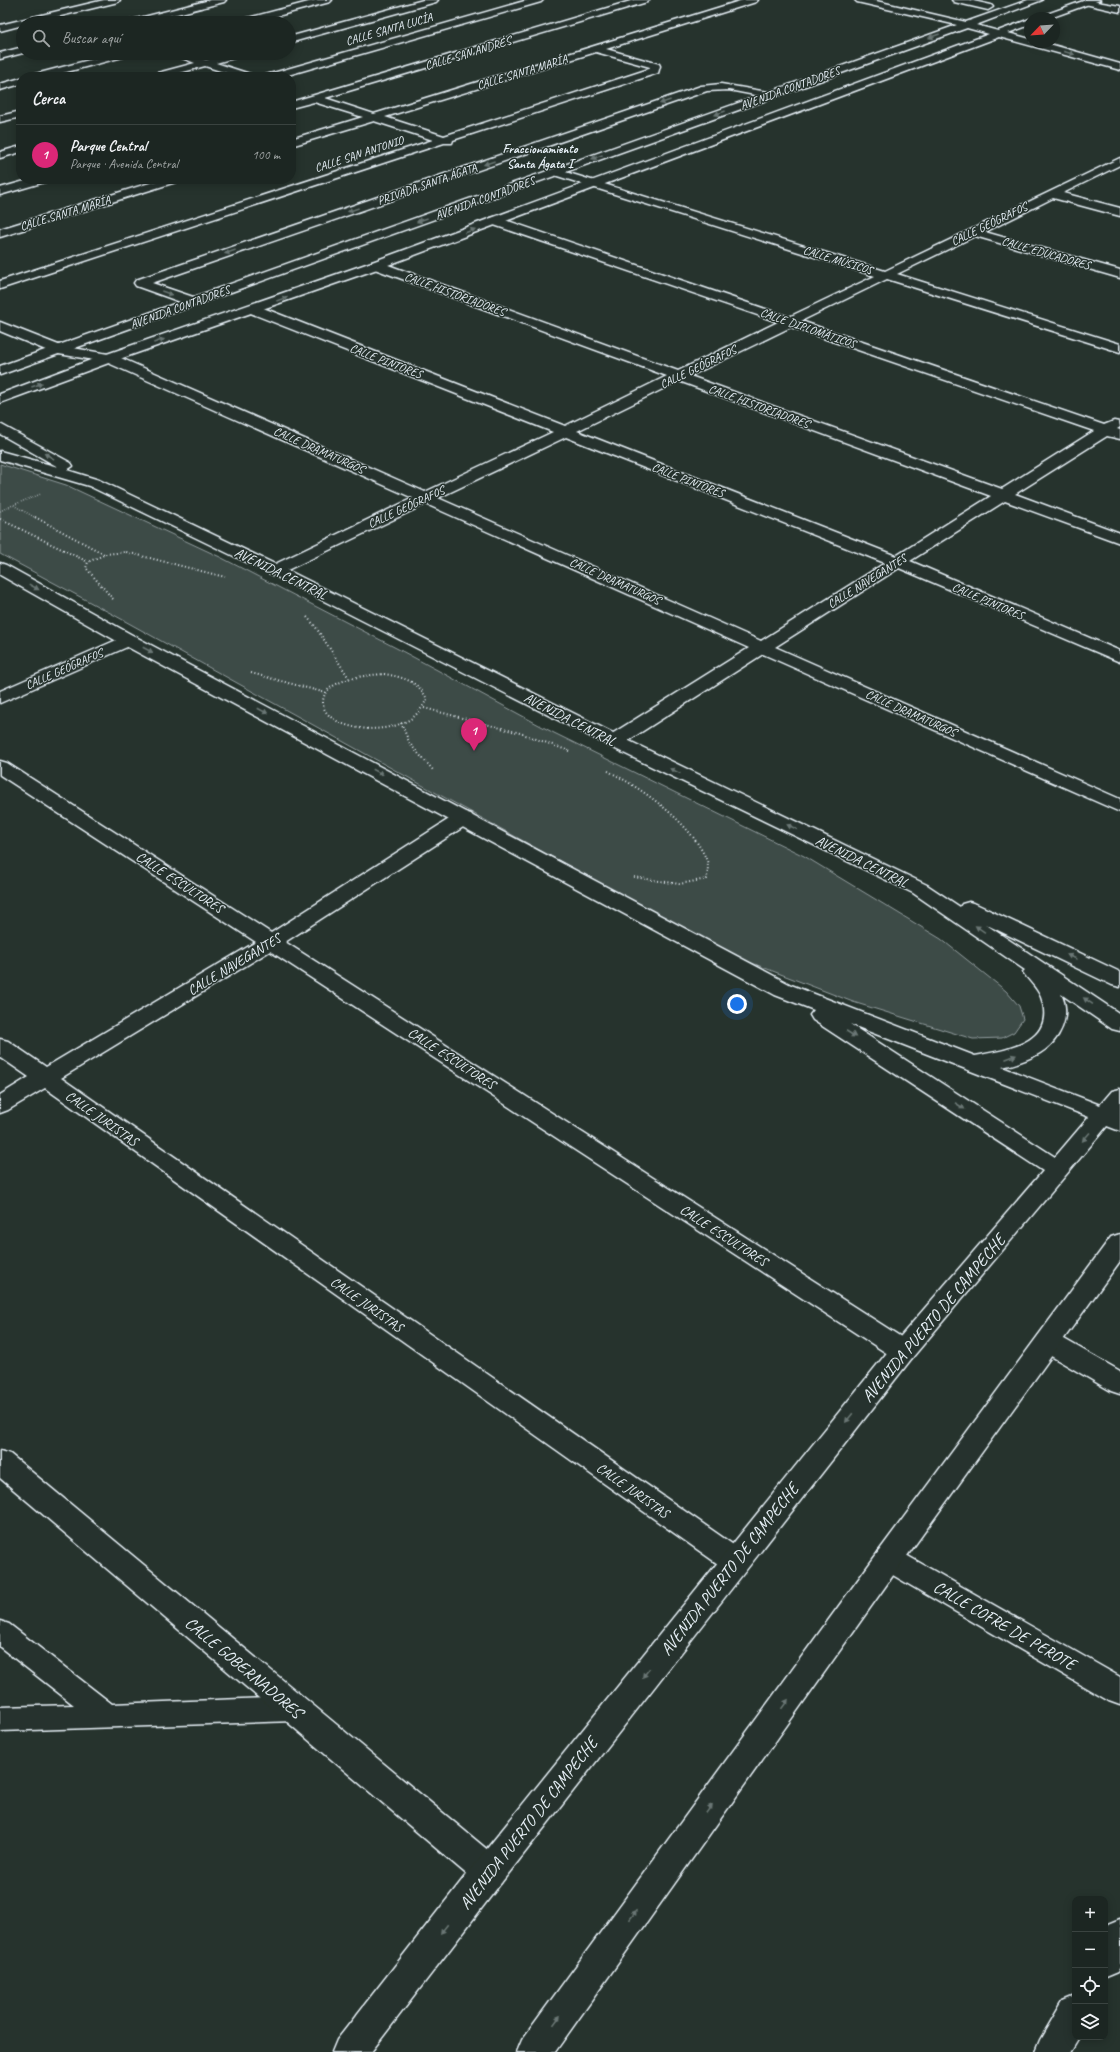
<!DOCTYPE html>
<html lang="es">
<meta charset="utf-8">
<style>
body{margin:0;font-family:Caveat,sans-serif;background:#29322f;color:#f1f3f6}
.controls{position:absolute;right:12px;bottom:12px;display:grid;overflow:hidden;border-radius:8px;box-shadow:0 2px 10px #0003}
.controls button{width:36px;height:36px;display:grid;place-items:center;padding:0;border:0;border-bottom:1px solid #3a4340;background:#1c2622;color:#f1f3f6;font:20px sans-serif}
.compass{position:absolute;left:1024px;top:12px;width:36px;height:36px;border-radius:50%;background:#1c2622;box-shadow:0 2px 10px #0003;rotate:245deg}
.you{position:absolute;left:737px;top:1004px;width:14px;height:14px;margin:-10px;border:3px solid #fff;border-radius:50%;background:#1a73e8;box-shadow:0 0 0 6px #1a73e833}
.badge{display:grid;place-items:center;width:26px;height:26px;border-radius:50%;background:#db2777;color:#fff;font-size:13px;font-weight:700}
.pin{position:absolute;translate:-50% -33px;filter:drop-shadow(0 1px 2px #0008)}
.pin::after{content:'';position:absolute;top:21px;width:14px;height:12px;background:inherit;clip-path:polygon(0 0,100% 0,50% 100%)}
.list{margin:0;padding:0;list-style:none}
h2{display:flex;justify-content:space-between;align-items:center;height:52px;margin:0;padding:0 16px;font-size:17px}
h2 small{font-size:13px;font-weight:400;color:#a0a5a5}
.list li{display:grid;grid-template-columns:26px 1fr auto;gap:12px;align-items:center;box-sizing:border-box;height:60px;padding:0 16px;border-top:1px solid #3a4340}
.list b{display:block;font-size:15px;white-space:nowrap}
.list p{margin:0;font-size:13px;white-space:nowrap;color:#a0a5a5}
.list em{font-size:13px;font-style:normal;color:#a0a5a5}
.icon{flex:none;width:22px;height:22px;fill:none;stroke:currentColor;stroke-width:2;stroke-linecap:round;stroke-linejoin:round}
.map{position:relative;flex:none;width:1120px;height:2052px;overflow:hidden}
.search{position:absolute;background:#1c2622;box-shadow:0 2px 10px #0003;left:16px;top:16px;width:280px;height:44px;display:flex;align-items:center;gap:10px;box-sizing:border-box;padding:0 14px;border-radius:22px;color:#a0a5a5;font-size:15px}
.panel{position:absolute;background:#1c2622;box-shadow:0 2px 10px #0003;left:16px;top:72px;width:280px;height:112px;border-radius:16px}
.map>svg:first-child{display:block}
.green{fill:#3e4b47;stroke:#939ea0}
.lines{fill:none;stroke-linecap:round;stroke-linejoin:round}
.lane-casing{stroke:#e8f1f8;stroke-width:3}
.street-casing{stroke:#e8f1f8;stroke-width:3}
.secondary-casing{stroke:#e8f1f8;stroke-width:3}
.path-far1{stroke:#e8f1f8;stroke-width:1.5;stroke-dasharray:0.5 2;stroke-linecap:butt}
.path{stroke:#e8f1f8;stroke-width:2;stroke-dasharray:1 2.5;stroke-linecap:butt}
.lane{fill:#26332d;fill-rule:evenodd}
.street{fill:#26332d;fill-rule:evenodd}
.secondary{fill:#26332d;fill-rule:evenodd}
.oneway{fill:#6a7674}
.labels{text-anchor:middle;stroke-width:3;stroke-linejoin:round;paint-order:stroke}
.far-street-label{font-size:12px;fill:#e8f1f8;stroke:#26332d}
.far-neighbourhood-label{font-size:13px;font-weight:bold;fill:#e8f1f8;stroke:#26332d}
.street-label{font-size:14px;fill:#e8f1f8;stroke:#26332d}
.near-street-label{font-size:17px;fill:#e8f1f8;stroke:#26332d}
</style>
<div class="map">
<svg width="1120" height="2052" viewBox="0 0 1120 2052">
<rect width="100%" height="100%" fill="#26332d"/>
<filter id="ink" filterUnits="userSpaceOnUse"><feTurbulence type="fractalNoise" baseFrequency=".025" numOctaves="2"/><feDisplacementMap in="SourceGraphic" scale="8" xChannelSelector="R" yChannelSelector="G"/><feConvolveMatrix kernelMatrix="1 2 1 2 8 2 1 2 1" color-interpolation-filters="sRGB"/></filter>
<g filter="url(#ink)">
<!-- green -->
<path class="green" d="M0,464L66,485L220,557L400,650L554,733L804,856L941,939L1006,991L1019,1006L1023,1019L1014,1032L1002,1038L973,1039L853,1002L726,953L114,615L0,554Z"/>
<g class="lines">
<!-- lane casing -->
<g class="lane-casing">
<path id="lane" d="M0,1621L9,1624L112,1704L295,1697L304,1701L308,1709L304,1717L295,1721L0,1731V1707L74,1705L0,1647Z"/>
</g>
<!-- street casing -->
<g class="street-casing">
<g id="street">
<path d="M104,0H120L118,2L32,23H23V25L0,31V25Z"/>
<path d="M210,0H226L224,2L142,23H126L128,21Z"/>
<path d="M316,0H332L330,2L251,23H235L237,21Z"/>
<path d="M423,0H438L436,2L289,43V37Z"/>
<path d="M528,0H543L541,2L281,77H265L266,75Z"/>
<path d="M634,0H649L647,2L325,98L374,114L743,0H758L756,2L606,49L659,64L660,66L658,73L453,140L452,143H444L0,289V281L433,140L374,121L291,146V139L363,117L314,102L291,108V102ZM596,52L650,67L649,69L444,136L385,117Z"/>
<path d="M952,0H969L991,5L993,7L988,10L954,2Z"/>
<path d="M1085,0L1120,6V12L1085,4L1083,2Z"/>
<path d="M23,47V53L0,59V53Z"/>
<path d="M116,53H132L130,55L48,77H31L32,75Z"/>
<path d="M170,53H185L206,60L230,53H246L244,55L216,63L253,75L254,77H239L205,66L165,77H149L150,75L195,63Z"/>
<path d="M21,78V84L0,90V84Z"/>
<path d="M721,84L774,93L775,95L770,98L729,90L707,91L152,283L199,299L200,302L199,305H189L136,286L134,283L136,280L701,86Z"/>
<path d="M21,111V117L0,122V116Z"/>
<path d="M21,146V152L0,158V152Z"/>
<path d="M1120,158V165L1063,193L1120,208V216L1053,198L985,232L1120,270V278L975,236L897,274L1120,344V352L887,279L801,321L1104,425L1114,421L1119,422L1120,427L1117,429L1120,430V439L1107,436L1015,494L1120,533V543L1005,501L910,561L1120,651V662L899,568L775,647L1120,799V812L763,654L621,745L614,747L607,745L605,741L607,737L749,648L426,504L281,573H269L267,570L269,567L413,498L106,362L53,353L0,331V322L61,346L114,355L425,492L553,432L248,312L246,309L248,306H258L565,426L667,376L372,268L370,265L372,262H380L678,371L778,322L491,224L489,221L491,218H499L789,317L875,276L551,174L549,172L555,169L559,170L885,271ZM791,327L1094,431L1002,489L690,376ZM679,381L991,496L896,556L577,431ZM566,437L885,563L761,641L438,498Z"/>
<path d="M32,179H50L48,181L0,195V188Z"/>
<path d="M163,179H181L179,181L0,237V229Z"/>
<path d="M128,635L134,636L137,640L134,644L0,703V691Z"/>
<path d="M0,761L7,763L271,933L457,814L464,812L471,814L474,818L471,822L285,942L912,1344L916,1351L912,1358L903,1361L894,1358L270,951L61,1078L745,1553L749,1561L745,1569L735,1573L725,1569L45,1088L8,1110L0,1113V1095L29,1077L0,1057V1039L8,1041L46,1067L256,942L0,775Z"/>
<path d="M1048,1332L1057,1335L1120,1371V1394L1111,1391L1039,1349L1035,1342L1039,1335Z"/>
<path d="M0,1451L10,1454L501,1861L505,1872L501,1883L489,1887L477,1883L0,1478Z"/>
<path d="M889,1547L899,1551L1120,1677V1705L1109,1701L879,1567L875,1559L879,1551Z"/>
<path d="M1120,1919V1967L1117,1972L1105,1977V1929L1108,1924Z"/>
<path d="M1075,1996V2037H1080L1071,2052H1035L1040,2040L1063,2001Z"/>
</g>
</g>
<!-- secondary casing -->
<g class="secondary-casing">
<g id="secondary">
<path d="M855,0H872L966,22L1028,0H1042L976,25L998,31L1030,19V25L1008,33L1030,39V42H1042L1120,64V70L999,37L380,268L114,361L0,403V394L104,355L372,262L989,34L967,28L0,375V366L957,25L857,2Z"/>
<path d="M1086,0H1100L1050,18H1036Z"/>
<path d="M0,424L71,463L73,466L67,470L99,480L281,567L621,737L927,885L960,907L962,904L969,902L976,904L1120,972V987L1112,985L985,924L1120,1014V1031L1112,1029L1061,994C1072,1015 1060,1041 1040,1053C1028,1060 1015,1064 1002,1067L1100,1105L1112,1091L1120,1089V1131L1107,1126L912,1358L501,1883L371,2052H332L337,2040L477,1861L894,1344L1043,1171L813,1020L810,1015L814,1010L775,995L122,644L0,575V563L6,565L134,636L791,985L975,1056C1005,1050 1058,1044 1041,997C1037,987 1029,981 1023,972L1025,970L913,893L607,745L269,573L89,486L0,460V451L58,467L0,434ZM850,1024L1089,1117L1055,1157Z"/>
<path d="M1120,1234V1261L899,1567L555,2052H517L522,2040L879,1551L1111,1237Z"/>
</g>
</g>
<!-- path-far1 -->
<g class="path-far1">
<path d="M0,511L13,505"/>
<path d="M36,518L13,505L41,494"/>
</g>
<!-- path -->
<g class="path">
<path d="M35,517L104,554"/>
<path d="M0,519L88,562"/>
<path d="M113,599L86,568L88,562L106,554L126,552L225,577"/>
<path d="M307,617L315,626L349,678"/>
<path d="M251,673L326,693"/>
<path d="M384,674C403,677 418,681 427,699C423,706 419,713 412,718C391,732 353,733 332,718C327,714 323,709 323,703C322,679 367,675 384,674Z"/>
<path d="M424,708L520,733L569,751"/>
<path d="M401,723L410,744L433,770"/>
<path d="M608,771C643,789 692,823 707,861C709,866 707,874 707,879L679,884L634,877"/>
</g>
<!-- lane -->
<use href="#lane" class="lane"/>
<!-- street -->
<use href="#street" class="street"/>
<!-- secondary -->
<use href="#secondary" class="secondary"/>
</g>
<!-- one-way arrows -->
<defs><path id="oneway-solid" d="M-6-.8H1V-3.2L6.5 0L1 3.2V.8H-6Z"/></defs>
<g class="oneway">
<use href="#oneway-solid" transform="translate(934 36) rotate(160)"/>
<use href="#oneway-solid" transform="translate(1069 53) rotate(16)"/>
<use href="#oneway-solid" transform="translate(665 102) rotate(161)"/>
<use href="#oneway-solid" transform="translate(720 113) rotate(160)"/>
<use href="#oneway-solid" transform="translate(597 157) rotate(160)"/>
<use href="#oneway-solid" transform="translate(489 163) rotate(161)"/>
<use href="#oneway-solid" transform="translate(353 210) rotate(161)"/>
<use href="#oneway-solid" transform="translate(422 220) rotate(160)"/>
<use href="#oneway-solid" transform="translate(470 231) rotate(-20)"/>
<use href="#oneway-solid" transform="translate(230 252) rotate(161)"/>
<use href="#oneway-solid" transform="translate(167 293) rotate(19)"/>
<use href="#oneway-solid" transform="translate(282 299) rotate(-19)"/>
<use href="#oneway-solid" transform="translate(159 341) rotate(-19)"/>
<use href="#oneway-solid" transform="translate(37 385) rotate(-20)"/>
<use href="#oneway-solid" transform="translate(49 456) rotate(-149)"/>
<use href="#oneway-solid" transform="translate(34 587) rotate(29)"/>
<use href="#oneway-solid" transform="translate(148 650) rotate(28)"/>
<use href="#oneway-solid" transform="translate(263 711) rotate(28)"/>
<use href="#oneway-solid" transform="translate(675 771) rotate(-154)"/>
<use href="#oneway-solid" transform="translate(378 772) rotate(28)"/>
<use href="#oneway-solid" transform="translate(792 827) rotate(-154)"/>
<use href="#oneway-solid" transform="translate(980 929) rotate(-146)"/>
<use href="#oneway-solid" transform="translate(1072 957) rotate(-155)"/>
<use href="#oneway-solid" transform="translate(1088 1001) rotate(-145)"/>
<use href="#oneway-solid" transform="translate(851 1034) rotate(33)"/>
<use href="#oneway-solid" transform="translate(1011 1057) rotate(-21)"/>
<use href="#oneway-solid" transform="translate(960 1106) rotate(33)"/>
<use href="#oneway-solid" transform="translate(1086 1137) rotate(131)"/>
<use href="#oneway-solid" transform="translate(849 1418) rotate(129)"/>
<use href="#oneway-solid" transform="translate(646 1673) rotate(128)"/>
<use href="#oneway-solid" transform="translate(785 1704) rotate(-54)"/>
<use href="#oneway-solid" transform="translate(709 1809) rotate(-54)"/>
<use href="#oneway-solid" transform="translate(633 1915) rotate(-54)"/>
<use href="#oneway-solid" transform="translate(444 1929) rotate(128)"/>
<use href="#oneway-solid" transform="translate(557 2020) rotate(-54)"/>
</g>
</g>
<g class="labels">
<!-- far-street labels -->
<g class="far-street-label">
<text transform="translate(389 29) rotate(-16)" y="4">CALLE SANTA LUCÍA</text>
<text transform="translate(468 53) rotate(-17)" y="4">CALLE SAN ANDRÉS</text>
<text transform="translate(522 72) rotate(-17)" y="4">CALLE SANTA MARÍA</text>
<text transform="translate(790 88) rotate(-20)" y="4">AVENIDA CONTADORES</text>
<text transform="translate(359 154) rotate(-18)" y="4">CALLE SAN ANTONIO</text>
<text transform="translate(427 184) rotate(-19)" y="4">PRIVADA SANTA ÁGATA</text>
<text transform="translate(485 198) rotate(-20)" y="4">AVENIDA CONTADORES</text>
<text transform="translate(65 213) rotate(-17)" y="4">CALLE SANTA MARÍA</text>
<text transform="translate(989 224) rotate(-26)" y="4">CALLE GEÓGRAFOS</text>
<text transform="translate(1046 253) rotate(16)" y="4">CALLE EDUCADORES</text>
<text transform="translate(838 260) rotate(17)" y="4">CALLE MÚSICOS</text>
<text transform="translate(455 294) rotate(20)" y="4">CALLE HISTORIADORES</text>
<text transform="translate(180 307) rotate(-20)" y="4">AVENIDA CONTADORES</text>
<text transform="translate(808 328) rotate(19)" y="4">CALLE DIPLOMÁTICOS</text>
<text transform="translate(386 361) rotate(21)" y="4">CALLE PINTORES</text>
<text transform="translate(698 367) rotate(-26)" y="4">CALLE GEÓGRAFOS</text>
<text transform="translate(759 406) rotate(20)" y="4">CALLE HISTORIADORES</text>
<text transform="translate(319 450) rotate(24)" y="4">CALLE DRAMATURGOS</text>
<text transform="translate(688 480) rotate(21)" y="4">CALLE PINTORES</text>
<text transform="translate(406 507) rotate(-25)" y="4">CALLE GEÓGRAFOS</text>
<text transform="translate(615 581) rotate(24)" y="4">CALLE DRAMATURGOS</text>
<text transform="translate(867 581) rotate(-32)" y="4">CALLE NAVEGANTES</text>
<text transform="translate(988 601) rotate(23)" y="4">CALLE PINTORES</text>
<text transform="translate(64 669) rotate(-24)" y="4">CALLE GEÓGRAFOS</text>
<text transform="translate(911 713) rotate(24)" y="4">CALLE DRAMATURGOS</text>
</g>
<!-- far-neighbourhood labels -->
<g class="far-neighbourhood-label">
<text x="540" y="153">Fraccionamiento<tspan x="540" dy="15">Santa Ágata I</tspan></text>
</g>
<!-- street labels -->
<g class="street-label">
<text transform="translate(281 573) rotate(26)" y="5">AVENIDA CENTRAL</text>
<text transform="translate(570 719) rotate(27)" y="5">AVENIDA CENTRAL</text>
<text transform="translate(862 861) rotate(26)" y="5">AVENIDA CENTRAL</text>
<text transform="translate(180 882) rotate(33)" y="5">CALLE ESCULTORES</text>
<text transform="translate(234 964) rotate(-31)" y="5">CALLE NAVEGANTES</text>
<text transform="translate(452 1058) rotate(33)" y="5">CALLE ESCULTORES</text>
<text transform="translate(102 1118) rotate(35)" y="5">CALLE JURISTAS</text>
<text transform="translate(724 1235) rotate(33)" y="5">CALLE ESCULTORES</text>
<text transform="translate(367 1304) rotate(35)" y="5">CALLE JURISTAS</text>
<text transform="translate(633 1490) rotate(35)" y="5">CALLE JURISTAS</text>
</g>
<!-- near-street labels -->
<g class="near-street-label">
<text transform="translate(933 1318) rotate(-50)" y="6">AVENIDA PUERTO DE CAMPECHE</text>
<text transform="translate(729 1569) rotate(-52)" y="6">AVENIDA PUERTO DE CAMPECHE</text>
<text transform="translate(1005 1625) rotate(30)" y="6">CALLE COFRE DE PEROTE</text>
<text transform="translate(244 1667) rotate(40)" y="6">CALLE GOBERNADORES</text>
<text transform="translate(528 1823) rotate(-52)" y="6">AVENIDA PUERTO DE CAMPECHE</text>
</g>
</g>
</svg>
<div class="controls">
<button>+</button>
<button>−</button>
<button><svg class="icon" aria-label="locate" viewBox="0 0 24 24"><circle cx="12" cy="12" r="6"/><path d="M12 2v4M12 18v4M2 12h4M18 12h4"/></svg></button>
<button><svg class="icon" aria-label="layers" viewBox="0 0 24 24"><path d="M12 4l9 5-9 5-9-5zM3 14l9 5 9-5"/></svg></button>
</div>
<svg class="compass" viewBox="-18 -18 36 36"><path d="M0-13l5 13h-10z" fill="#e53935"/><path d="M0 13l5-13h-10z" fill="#a0a5a5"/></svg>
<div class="you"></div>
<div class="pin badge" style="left:474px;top:751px">1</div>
<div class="search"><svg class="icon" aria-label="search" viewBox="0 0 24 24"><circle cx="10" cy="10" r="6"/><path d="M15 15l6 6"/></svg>Buscar aquí</div>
<section class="panel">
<h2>Cerca<small></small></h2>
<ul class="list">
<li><span class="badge">1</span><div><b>Parque Central</b><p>Parque · Avenida Central</p></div><em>100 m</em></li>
</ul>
</section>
</div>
